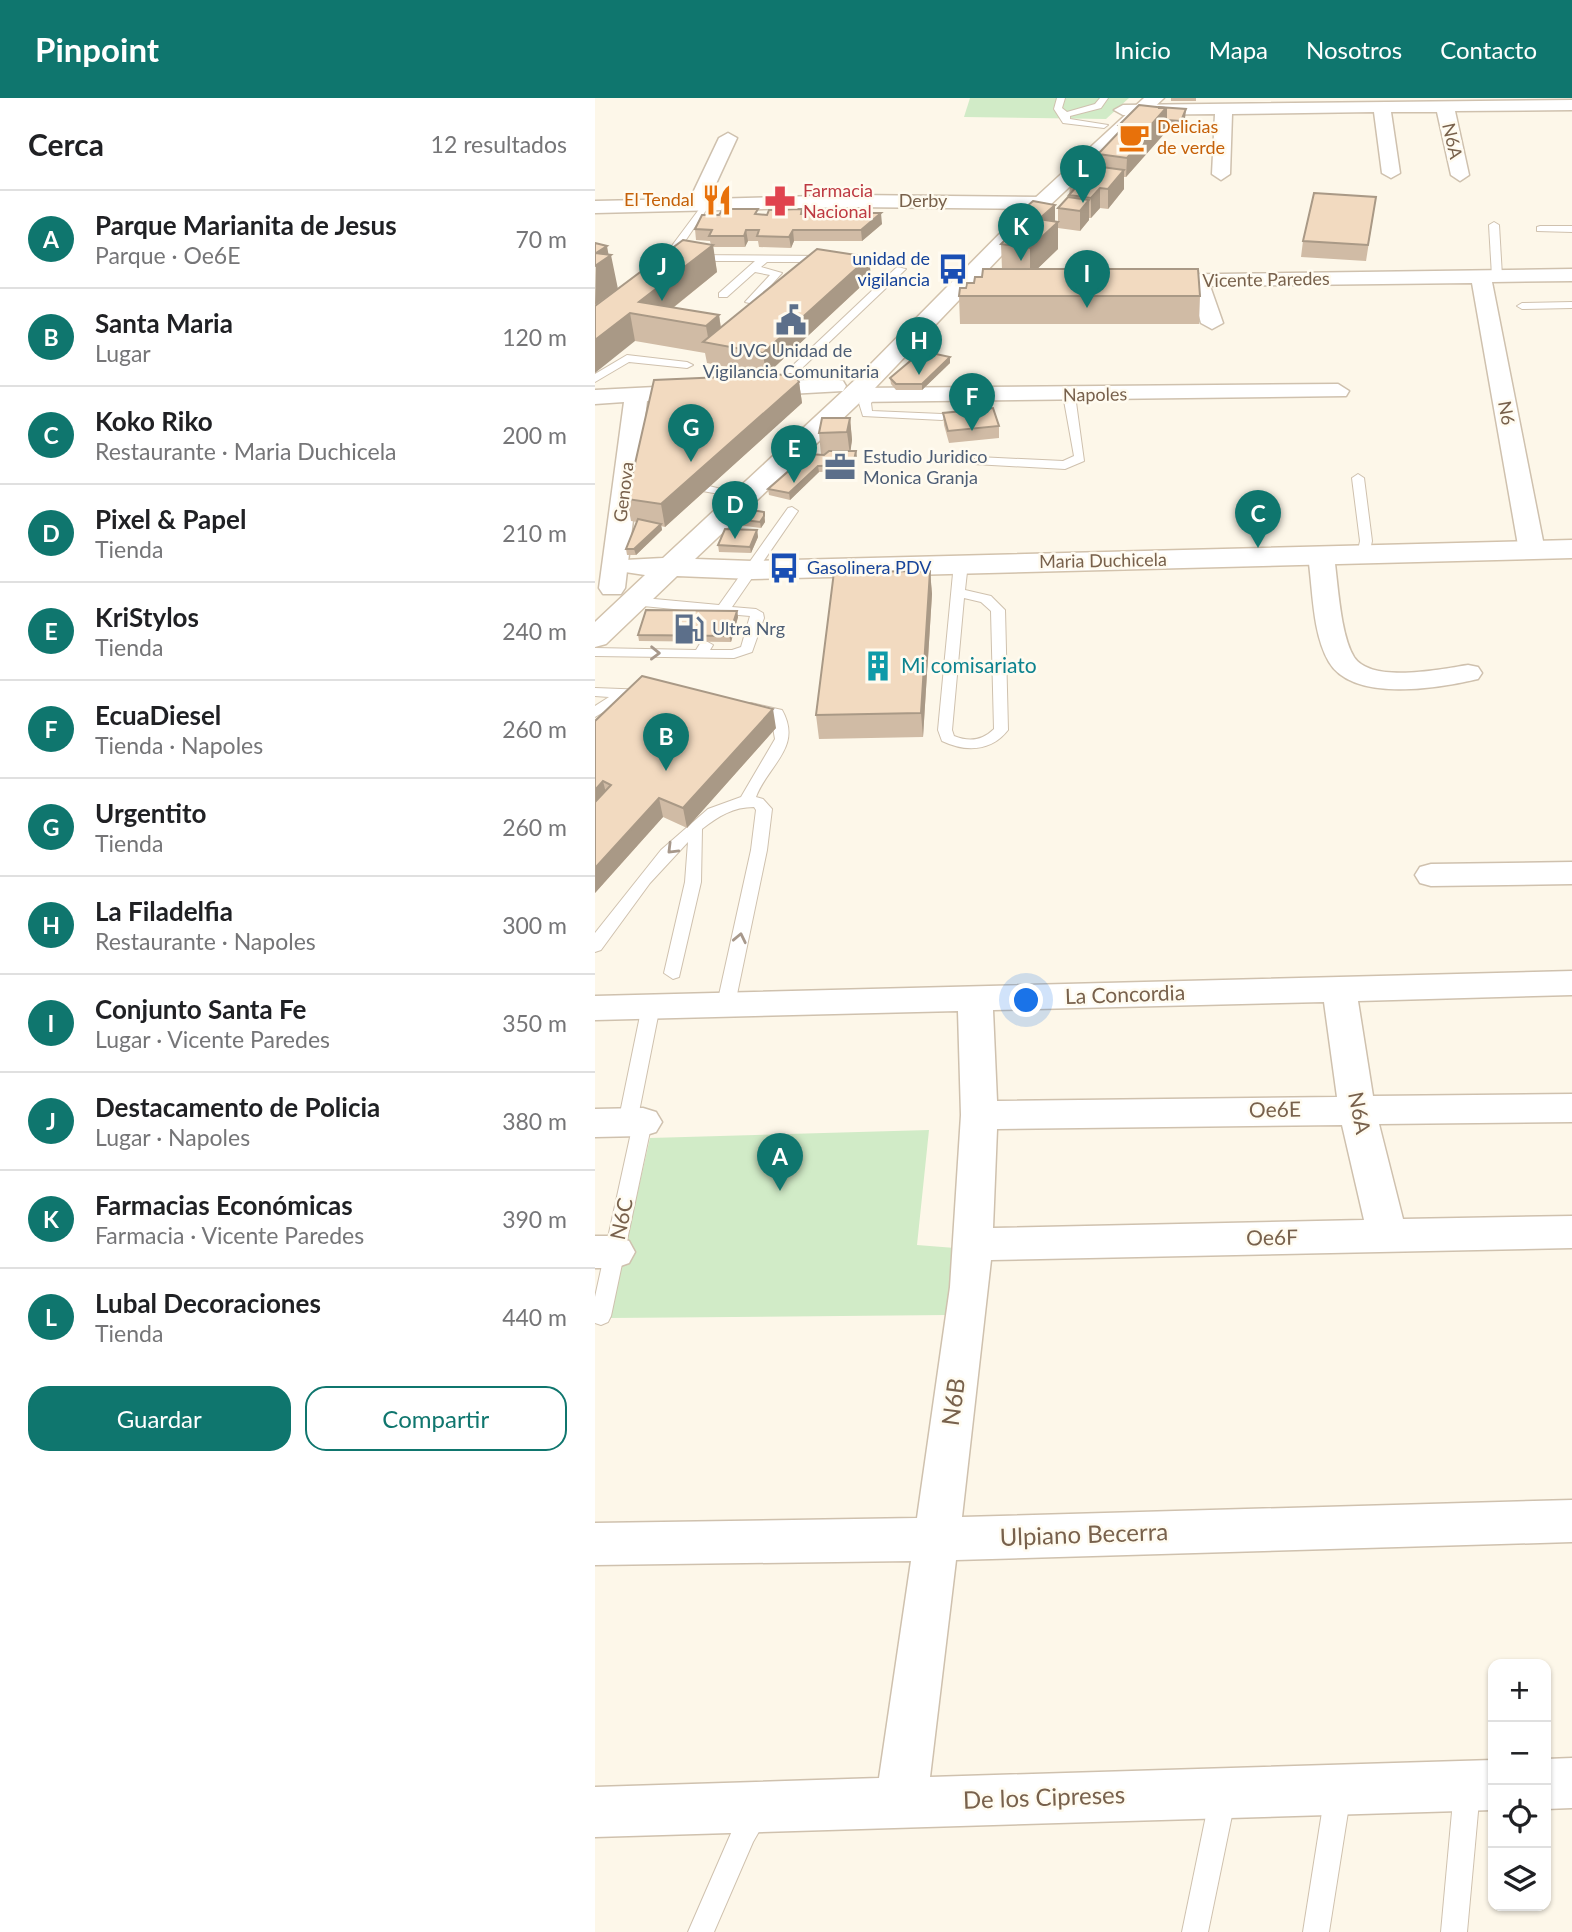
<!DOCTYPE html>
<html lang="es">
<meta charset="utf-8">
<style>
body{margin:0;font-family:Lato,sans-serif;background:#f2f2f2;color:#202124}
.controls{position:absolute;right:21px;bottom:21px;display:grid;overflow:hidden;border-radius:14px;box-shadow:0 2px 5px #0004}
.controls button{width:63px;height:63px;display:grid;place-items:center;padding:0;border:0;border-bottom:2px solid #e0e0e0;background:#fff;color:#202124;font:35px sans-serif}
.you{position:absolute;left:432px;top:903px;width:24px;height:24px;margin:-18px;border:5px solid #fff;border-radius:50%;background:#1a73e8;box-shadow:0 0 0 10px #1a73e833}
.badge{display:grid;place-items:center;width:46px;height:46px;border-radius:50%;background:#0f766e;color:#fff;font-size:23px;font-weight:700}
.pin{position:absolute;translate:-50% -58px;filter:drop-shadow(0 2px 4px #0008)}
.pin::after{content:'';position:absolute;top:37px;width:24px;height:21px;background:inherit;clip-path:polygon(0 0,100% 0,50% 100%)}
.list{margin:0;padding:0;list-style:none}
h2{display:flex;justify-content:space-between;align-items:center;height:91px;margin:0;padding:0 28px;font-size:30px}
h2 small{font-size:23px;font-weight:400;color:#757577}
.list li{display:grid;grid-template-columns:46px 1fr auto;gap:21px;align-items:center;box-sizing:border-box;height:98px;padding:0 28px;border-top:2px solid #e0e0e0}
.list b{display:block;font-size:26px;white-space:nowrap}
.list p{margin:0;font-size:23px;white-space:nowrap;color:#757577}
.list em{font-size:23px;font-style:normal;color:#757577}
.actions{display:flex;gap:14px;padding:21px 28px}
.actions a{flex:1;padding:16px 0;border:2px solid #0f766e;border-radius:21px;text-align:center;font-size:24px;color:#0f766e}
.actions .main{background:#0f766e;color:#fff}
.icon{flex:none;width:38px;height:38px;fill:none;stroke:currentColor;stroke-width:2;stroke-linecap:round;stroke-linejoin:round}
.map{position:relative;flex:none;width:977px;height:1834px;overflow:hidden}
header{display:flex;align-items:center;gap:42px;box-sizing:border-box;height:98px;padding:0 35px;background:#0f766e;color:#fff}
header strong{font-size:33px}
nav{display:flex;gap:38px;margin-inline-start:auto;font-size:24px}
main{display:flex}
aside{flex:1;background:#fff}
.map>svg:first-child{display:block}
.green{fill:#d1ebc7}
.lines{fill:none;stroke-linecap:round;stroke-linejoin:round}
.service-casing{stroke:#cfc1ae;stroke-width:2}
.minor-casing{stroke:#cfc1ae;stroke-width:3}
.secondary-casing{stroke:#d2c2ac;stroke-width:3}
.service{fill:#fff;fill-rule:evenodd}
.minor{fill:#fff;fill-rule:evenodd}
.secondary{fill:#fff;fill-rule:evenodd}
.wall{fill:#d0bba5}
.shaded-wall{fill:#a99986}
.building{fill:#f2dac0;stroke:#a99986;stroke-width:2}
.oneway{stroke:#a7988b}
.labels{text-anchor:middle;stroke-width:5;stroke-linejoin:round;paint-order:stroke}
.far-food-label{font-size:18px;fill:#c56008;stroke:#fffbf0;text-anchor:start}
.far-street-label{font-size:18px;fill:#78614c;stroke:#fffbf0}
.far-health-label{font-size:18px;fill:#be3a42;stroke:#fffbf0;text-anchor:start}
.far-transit-label{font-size:18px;fill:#164399;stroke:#fffbf0;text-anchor:end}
.far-service-label{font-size:18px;fill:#4e5e75;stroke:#fffbf0;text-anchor:start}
.culture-label{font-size:21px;fill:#0d838f;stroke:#fffbf0;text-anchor:start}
.street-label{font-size:21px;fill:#78614c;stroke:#fffbf0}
.near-street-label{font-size:24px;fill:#78614c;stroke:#fffbf0}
</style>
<header>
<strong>Pinpoint</strong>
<nav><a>Inicio</a><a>Mapa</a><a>Nosotros</a><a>Contacto</a></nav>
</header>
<main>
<aside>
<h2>Cerca<small>12 resultados</small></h2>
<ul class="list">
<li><span class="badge">A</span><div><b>Parque Marianita de Jesus</b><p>Parque · Oe6E</p></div><em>70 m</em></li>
<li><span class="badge">B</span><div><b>Santa Maria</b><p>Lugar</p></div><em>120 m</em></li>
<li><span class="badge">C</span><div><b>Koko Riko</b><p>Restaurante · Maria Duchicela</p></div><em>200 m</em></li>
<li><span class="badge">D</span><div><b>Pixel &amp; Papel</b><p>Tienda</p></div><em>210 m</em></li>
<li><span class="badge">E</span><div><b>KriStylos</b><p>Tienda</p></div><em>240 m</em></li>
<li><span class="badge">F</span><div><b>EcuaDiesel</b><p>Tienda · Napoles</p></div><em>260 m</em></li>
<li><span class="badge">G</span><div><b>Urgentito</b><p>Tienda</p></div><em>260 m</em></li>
<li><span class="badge">H</span><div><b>La Filadelfia</b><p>Restaurante · Napoles</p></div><em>300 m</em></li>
<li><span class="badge">I</span><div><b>Conjunto Santa Fe</b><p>Lugar · Vicente Paredes</p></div><em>350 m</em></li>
<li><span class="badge">J</span><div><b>Destacamento de Policia</b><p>Lugar · Napoles</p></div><em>380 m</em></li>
<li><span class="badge">K</span><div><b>Farmacias Económicas</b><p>Farmacia · Vicente Paredes</p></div><em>390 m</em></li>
<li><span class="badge">L</span><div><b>Lubal Decoraciones</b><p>Tienda</p></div><em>440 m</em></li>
</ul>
<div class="actions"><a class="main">Guardar</a><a>Compartir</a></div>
</aside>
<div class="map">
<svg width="977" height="1834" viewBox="0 0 977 1834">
<rect width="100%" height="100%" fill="#fdf7e9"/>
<!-- green -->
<g class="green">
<path d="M375,0H534L511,21L369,19Z"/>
<path d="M334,1032L322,1147L360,1150L353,1217L14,1220L55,1040Z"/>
</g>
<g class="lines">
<!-- service casing -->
<g class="service-casing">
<g id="service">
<path d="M462,0H470L467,10L472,14L500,6L505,0H513L506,10L475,18V21L513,27L509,30L468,25L459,11Z"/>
<path d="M111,102L116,105L84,152L95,157L232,158L237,161L232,164H172L166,169L187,175L159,206L150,204L175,177L160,174L132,199H124V195L160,163H93L73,153Z"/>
<path d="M899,124L904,127L907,178L902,181L897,178L894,127Z"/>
<path d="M945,128H977V134L942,133V129Z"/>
<path d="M302,169L311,171L184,292H176V288Z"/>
<path d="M977,204V210L927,211L922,208L927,205Z"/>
<path d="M32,257L92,264L98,267L92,270L34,264L0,284V276Z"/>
<path d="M474,294L480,297L489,363L470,371L379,366L377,363L383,359L468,363L479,358L468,297Z"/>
<path d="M276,295L282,298L276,305L277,313L347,316L353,319L347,322L268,318L264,305Z"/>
<path d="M763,376L769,380L777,443L774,457L768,461L762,457L765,443L757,380Z"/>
<path d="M90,382L130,392L124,396L86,389V383Z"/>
<path d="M197,409L203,413L137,509L161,511L168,515L169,520L157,554L139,560L0,558V550L101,552L106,544L111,543L118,547L115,552H137L146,549L155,518L132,516L123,523L116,519L119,515L38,507L31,503L38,499L124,507L193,410Z"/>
<path d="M366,461L373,465L370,492L396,498L410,512L413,632C396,654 370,654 347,643L343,632L359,465ZM369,500L386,504L396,513L399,631C387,643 374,644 359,638L357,632Z"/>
<path d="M0,590L52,592L59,596L52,600H32L0,619V608L14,599L0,598Z"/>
<path d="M156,605L187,612C208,649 173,667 161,699L168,701L177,711L172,752L140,906L131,912L122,906L156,752L161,712L159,709C138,709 124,718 107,731L106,784L84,879L78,881L69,875L90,784L93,744L55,785L6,852L0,854V835L66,752L113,711L146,699L180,641L176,618L151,612V606Z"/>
<path d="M56,902L65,908L43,1019H55L57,1024L16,1218L13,1224L6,1227L0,1225V1199L37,1030H25L23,1025L47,908Z"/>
<path d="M872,1679L881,1683L885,1692L872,1834H846L859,1692L863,1683Z"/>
<path d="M743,1682L752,1686L756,1695L734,1834H708L730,1695L734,1686Z"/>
<path d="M628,1685L637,1689L641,1698L613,1834H587L615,1698L619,1689Z"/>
<path d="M161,1703L170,1707L174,1716L158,1744L119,1834H93L140,1726L152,1707Z"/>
</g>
</g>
<!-- minor casing -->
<g class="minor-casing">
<g id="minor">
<path d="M977,2V12L860,13L874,77L865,83L856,77L842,14H796L805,75L796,80L787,75L779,14L637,16L635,76L626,82L617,76L620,16L528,17L519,12L528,7Z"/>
<path d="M133,35L142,40L114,101L258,97L446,99L455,105L446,111L258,109L0,115V103L95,101L124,40Z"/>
<path d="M977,171V183L897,184L950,453L946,458H928L924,453L877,185L615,188L628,225L617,231L606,225L597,192L599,189H557L547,183L557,177Z"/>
<path d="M240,281L248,283L251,288L248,293L157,298L146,291L157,284Z"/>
<path d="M743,286L754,293L751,298L258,304L247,297L258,290Z"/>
<path d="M101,287L109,289L112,294L109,299L52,303L30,490L26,496H8L4,490L29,304L0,306V292Z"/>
<path d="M726,450L735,453L739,458C743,485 745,536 759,559C777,586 846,571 873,567L883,569L887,575L883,581C845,590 758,605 734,564C717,535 718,491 713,458L717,453Z"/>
<path d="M977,764V786L836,788L825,785L820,777L825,769L836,766Z"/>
<path d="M977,873V897L763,903L778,998L977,996V1024L784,1026L808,1121L977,1118V1150L396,1162L367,1419L977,1402V1444L361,1462L335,1679L898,1662V1712L0,1739V1689L284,1680L316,1463L0,1467V1425L322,1420L355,1189L366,1017L363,913L0,922V898ZM729,904L742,999L402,1003L398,912ZM747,1027L769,1122L398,1130L402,1031Z"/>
<path d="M48,1010L61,1014L67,1024L61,1034L48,1038L0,1039V1011Z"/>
<path d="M0,1138H20L34,1143L40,1154L34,1165L20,1170H0Z"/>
<path d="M977,1660V1710L951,1711V1661Z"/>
</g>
</g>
<!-- secondary casing -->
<g class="secondary-casing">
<path id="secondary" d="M549,0H569L453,109L280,290L100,461L157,463L977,442V460L157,481L82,478L11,546L0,549V524L50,477L30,474L26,468L30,462L68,460L262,280L439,101Z"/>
</g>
<!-- service -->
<use href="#service" class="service"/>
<!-- minor -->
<use href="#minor" class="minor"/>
<!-- secondary -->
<use href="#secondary" class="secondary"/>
</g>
<!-- wall -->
<g class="wall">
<rect x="576" y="0" width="25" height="3"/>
<path d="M544,7L590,21L585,33L570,32V35L531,79H529V91L513,111L505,110L496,120H494V122L485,133L463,130V110L474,99L475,87L503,68V56L524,34V27Z"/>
<path d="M781,99L771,163L706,159L708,143Z"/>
<path d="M460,107V123L463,151L442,171L605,198L604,226H365L364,198L371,190L387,179L407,171L406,146L424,129L423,116Z"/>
<path d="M207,111V116L256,111V115L287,126L267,143H199L196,150L164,149L163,143H153L150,149H118L122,174L78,210L124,217L126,230L276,179L171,277L112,265L110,255L40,243L0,208L116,147L115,143L101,142L100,131L124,117H172Z"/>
<path d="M355,259V265L327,292H301L296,286L295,280Z"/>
<path d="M204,284L207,305L70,429L66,428L67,432L41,457H32L31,451L42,424L36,423L32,401Z"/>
<path d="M348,315L404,328V340L354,345L349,327Z"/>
<path d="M255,320L257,342L255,353L262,359L258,373L224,374L195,402L174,397L173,391L226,357L224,335Z"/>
<path d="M169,414L170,424L166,430L142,427L141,421Z"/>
<path d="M162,432L163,439L156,455L124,454L123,447Z"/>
<path d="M335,473L337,496L328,639L224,641L221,617Z"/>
<path d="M142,513L143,519L136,544L44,543L43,537Z"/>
<path d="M0,623L181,630L92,730L68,719L0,795Z"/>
</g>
<!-- shaded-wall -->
<g class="shaded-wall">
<path d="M571,10L570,35L531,79L532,60L555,33L556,27Z"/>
<path d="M591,11L590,21L585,33L586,23Z"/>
<path d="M529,72V91L513,111V91Z"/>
<path d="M505,90V110L496,120V100Z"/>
<path d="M494,102V122L485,133V113Z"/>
<path d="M460,107V126L463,124V151L435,178V150L444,121Z"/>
<path d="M286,115L287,126L267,143L266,132Z"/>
<path d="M151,132L153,143L150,149L149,138Z"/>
<path d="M198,132L199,143L196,150L194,139Z"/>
<path d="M118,147L122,174L65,220L44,204Z"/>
<path d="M12,148L14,159L16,157L23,191L0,207L1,155Z"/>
<path d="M274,159L276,179L171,277L168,255Z"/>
<path d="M35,215L40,243L0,275V242Z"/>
<path d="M124,217L128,246L114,245L111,228Z"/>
<path d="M355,259V265L327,292V286Z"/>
<path d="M204,284L207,305L70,429L66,406Z"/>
<path d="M255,320L257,342L255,357L252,334Z"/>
<path d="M261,353L262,359L258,373V367Z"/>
<path d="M223,368L224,374L195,402L194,395Z"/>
<path d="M169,414L170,424L166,430L165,424Z"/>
<path d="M66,426L67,432L41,457L39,451Z"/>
<path d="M162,432L163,439L156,455L155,449Z"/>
<path d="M335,473L337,496L328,639L326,615Z"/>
<path d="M142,513L143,519L136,544L134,538Z"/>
<path d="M178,611L181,630L92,730L88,710Z"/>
<path d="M8,683L13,703L0,716V692Z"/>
<path d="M64,700L68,719L0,795V770Z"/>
</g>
<!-- building -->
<g class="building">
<path d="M544,7L571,10L556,27H524Z"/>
<path d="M564,10V9L591,11L586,23L571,22V10Z"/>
<path d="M555,33L532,60L503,56L524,34Z"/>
<path d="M492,67L529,72L513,91L505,90L496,100L474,97L483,87H475Z"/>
<path d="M719,95L781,99L773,147L708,143Z"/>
<path d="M473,99L494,102L485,113L463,110Z"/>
<path d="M438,103L460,107L444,121L463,124L435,150L406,146L435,118L423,116Z"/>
<path d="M128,111H163L160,116L172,117L174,112L207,111L206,116L219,115L221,112L256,111L255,115H286L266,132H198L194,139L162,138L164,132H151L149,138H114L117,132L100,131L107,117H124Z"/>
<path d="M88,142L118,147L44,204L124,217L111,228L35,215L0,242V208Z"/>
<path d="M0,145L12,148L1,155L16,157L0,168Z"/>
<path d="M222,151L274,159L168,255L108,244Z"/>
<path d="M388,171H603L605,198H364L365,190H371L372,185H379L380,179H387Z"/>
<path d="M327,253L355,259L327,286H301L295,280Z"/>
<path d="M200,276L204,284L66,406L32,401L59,282Z"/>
<path d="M398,310L404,328L353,333L348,315Z"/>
<path d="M227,320H255L252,334L224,335Z"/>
<path d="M234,353H261L258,367L223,368L194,395L173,391L213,356L229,357Z"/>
<path d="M150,411L169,414V418L165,424L141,421Z"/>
<path d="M43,421L66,426L39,451H31Z"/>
<path d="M130,431L162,432L155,449L123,447Z"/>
<path d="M335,473L326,615L221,617L239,474Z"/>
<path d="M51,512L142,513L134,538L43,537Z"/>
<path d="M47,578L178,611L88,710L64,700L0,770V704L16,687L8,683L0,692V623Z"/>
</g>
<!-- one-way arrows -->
<defs><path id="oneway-chevron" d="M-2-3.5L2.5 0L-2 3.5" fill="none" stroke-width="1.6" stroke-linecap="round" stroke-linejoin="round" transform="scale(1.75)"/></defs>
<g class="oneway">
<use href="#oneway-chevron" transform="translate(60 555) rotate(1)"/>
<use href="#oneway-chevron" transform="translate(77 751) rotate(135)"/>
<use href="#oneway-chevron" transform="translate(145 840) rotate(-78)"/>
</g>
<!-- icons -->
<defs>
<g id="cafe-bare" transform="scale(2.415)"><path d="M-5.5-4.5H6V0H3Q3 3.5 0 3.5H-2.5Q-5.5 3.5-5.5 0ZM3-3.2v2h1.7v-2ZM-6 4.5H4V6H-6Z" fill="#e8710a" stroke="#fffbf0" stroke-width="2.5" paint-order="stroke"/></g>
<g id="restaurant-bare" transform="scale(2.415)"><path d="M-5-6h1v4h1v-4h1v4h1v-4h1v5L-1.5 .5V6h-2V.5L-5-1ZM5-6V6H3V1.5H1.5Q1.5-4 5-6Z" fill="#e8710a" stroke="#fffbf0" stroke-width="2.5" paint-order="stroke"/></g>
<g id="pharmacy-bare" transform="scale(2.415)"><path d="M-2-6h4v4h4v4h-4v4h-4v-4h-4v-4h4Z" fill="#e0444e" stroke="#fffbf0" stroke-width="2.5" paint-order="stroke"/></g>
<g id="bus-bare" transform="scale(2.415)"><path d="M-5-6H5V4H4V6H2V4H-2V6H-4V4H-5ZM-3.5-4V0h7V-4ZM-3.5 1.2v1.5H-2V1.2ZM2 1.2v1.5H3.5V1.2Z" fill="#1a4fb4" stroke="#fffbf0" stroke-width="2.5" paint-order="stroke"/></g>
<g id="civic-bare" transform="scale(2.415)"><path d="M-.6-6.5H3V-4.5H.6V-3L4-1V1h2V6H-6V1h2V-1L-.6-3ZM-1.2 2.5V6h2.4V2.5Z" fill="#5c6f8a" stroke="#fffbf0" stroke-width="2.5" paint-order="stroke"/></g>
<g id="office-bare" transform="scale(2.415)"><path d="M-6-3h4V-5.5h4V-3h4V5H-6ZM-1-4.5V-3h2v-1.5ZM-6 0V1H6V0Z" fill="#5c6f8a" stroke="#fffbf0" stroke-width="2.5" paint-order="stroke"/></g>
<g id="fuel-bare" transform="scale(2.415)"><path d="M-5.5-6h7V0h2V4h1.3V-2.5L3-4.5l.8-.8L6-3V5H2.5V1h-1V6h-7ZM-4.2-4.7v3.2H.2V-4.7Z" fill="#5c6f8a" stroke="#fffbf0" stroke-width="2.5" paint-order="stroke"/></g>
<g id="building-bare" transform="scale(2.415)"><path d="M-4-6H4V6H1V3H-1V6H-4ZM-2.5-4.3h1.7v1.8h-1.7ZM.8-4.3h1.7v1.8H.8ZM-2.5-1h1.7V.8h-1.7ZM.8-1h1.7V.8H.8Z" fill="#0f9aa8" stroke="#fffbf0" stroke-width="2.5" paint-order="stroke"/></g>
</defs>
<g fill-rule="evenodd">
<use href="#cafe-bare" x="539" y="39"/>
<use href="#restaurant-bare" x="122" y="102"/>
<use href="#pharmacy-bare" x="185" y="103"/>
<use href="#bus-bare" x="358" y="171"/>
<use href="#civic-bare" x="196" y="222"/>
<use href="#office-bare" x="245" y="369"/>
<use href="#bus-bare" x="189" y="470"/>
<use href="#fuel-bare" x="94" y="531"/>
<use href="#building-bare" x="283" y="568"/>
</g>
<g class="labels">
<!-- far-food labels -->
<g class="far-food-label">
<text x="562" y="35">Delicias<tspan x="562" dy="21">de verde</tspan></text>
<text x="99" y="108" text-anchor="end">El Tendal</text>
</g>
<!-- far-street labels -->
<g class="far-street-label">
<text transform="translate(857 43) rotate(77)" y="6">N6A</text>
<text x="328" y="109">Derby</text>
<text transform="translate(671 182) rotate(-1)" y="6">Vicente Paredes</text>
<text transform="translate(500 297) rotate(-1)" y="6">Napoles</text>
<text transform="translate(911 315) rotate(80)" y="6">N6</text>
<text transform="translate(29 394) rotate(-83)" y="6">Genova</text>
<text transform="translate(508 463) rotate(-1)" y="6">Maria Duchicela</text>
</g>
<!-- far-health labels -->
<g class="far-health-label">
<text x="208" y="99">Farmacia<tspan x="208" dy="21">Nacional</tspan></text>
</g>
<!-- far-transit labels -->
<g class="far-transit-label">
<text x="335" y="167">unidad de<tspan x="335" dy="21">vigilancia</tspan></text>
<text x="212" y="476" text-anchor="start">Gasolinera PDV</text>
</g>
<!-- far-service labels -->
<g class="far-service-label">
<text x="196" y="259" text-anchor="middle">UVC Unidad de<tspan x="196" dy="21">Vigilancia Comunitaria</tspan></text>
<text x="268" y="365">Estudio Juridico<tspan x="268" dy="21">Monica Granja</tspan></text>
<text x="117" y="537">Ultra Nrg</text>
</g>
<!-- culture labels -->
<g class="culture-label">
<text x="306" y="575">Mi comisariato</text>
</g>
<!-- street labels -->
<g class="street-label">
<text transform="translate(530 897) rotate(-2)" y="7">La Concordia</text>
<text transform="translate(680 1012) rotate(-1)" y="7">Oe6E</text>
<text transform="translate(764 1015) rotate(79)" y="7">N6A</text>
<text transform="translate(27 1121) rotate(-78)" y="7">N6C</text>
<text transform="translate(677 1140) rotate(-1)" y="7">Oe6F</text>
</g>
<!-- near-street labels -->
<g class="near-street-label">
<text transform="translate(359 1304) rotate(-82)" y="8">N6B</text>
<text transform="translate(489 1437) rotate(-2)" y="8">Ulpiano Becerra</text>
<text transform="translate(449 1700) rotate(-2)" y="8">De los Cipreses</text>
</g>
</g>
</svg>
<div class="controls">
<button>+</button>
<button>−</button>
<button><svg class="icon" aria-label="locate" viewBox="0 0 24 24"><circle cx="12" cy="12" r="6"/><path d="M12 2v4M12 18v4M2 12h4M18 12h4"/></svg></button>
<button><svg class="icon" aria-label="layers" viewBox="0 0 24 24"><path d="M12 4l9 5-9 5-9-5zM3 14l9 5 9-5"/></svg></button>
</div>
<div class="you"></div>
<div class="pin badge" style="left:185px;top:1093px">A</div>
<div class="pin badge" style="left:71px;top:673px">B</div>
<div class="pin badge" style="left:663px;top:450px">C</div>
<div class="pin badge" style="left:140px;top:441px">D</div>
<div class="pin badge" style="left:199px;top:385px">E</div>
<div class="pin badge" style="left:377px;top:333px">F</div>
<div class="pin badge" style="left:96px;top:364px">G</div>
<div class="pin badge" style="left:324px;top:277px">H</div>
<div class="pin badge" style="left:492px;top:210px">I</div>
<div class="pin badge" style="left:67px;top:203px">J</div>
<div class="pin badge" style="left:426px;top:163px">K</div>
<div class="pin badge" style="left:488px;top:105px">L</div>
</div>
</main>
